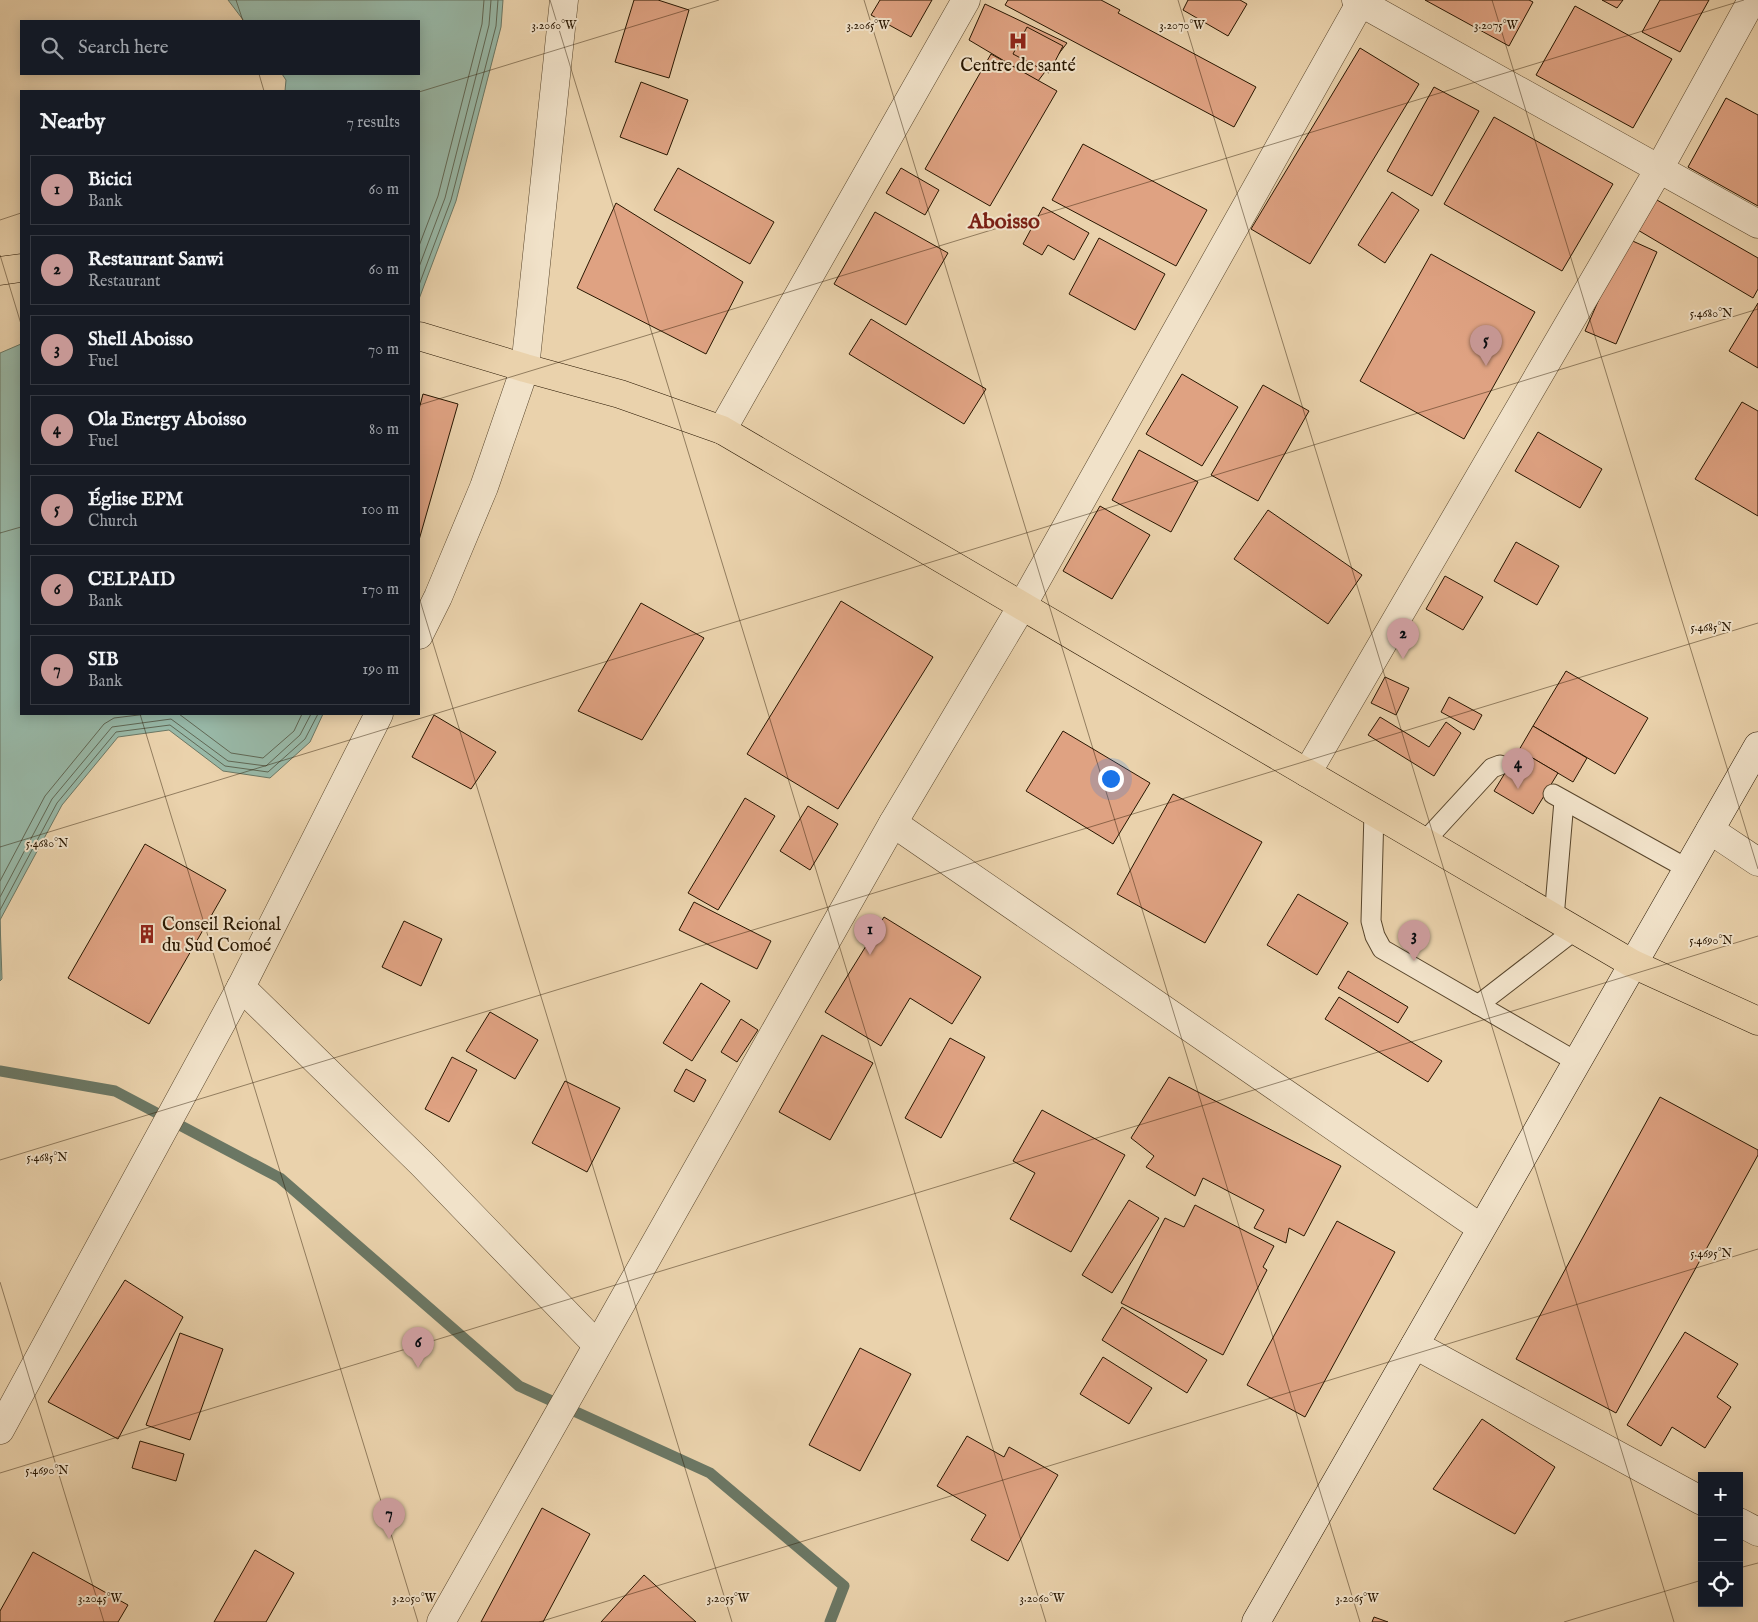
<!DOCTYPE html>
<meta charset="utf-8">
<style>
body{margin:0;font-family:"IM FELL English",serif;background:#20242c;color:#f1f3f6}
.controls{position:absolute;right:15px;bottom:15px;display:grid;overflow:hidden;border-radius:0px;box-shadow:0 2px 12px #0003}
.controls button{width:45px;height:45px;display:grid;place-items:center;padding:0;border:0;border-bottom:1px solid #363941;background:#171b24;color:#f1f3f6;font:25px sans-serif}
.you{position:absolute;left:1110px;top:778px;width:18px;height:18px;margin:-12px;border:4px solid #fff;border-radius:50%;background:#1a73e8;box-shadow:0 0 0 8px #1a73e833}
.badge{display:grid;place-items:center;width:32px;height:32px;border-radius:50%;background:#c59692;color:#111;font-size:16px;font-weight:700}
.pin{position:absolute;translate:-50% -41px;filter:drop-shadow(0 1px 2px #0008)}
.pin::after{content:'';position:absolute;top:26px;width:18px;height:15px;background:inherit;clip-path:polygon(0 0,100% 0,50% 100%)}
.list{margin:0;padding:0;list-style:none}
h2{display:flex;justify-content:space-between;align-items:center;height:65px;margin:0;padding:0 20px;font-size:21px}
h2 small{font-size:16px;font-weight:400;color:#9ea1a6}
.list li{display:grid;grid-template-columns:32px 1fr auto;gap:15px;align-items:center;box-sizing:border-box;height:70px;margin:0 10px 10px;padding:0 10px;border:1px solid #363941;border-radius:0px}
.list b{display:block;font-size:19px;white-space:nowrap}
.list p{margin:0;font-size:16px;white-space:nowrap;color:#9ea1a6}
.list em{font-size:16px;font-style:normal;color:#9ea1a6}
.icon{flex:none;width:28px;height:28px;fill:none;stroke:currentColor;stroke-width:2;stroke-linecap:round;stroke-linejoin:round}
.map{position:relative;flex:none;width:1758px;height:1622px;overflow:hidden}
.search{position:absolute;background:#171b24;box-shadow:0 2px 12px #0003;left:20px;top:20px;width:400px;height:55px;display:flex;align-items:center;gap:12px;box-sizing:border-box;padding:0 18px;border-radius:0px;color:#9ea1a6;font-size:19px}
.panel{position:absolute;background:#171b24;box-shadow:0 2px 12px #0003;left:20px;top:90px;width:400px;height:625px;border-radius:0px}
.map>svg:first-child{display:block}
.water{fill:#98b8a7;stroke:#6b7764}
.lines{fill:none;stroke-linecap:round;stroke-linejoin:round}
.shore{stroke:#606754;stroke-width:1}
.stream{stroke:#6b7764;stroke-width:11}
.building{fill:#dfa282;stroke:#281600}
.service-casing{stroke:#58452b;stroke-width:21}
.minor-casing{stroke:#58452b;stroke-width:29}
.secondary-casing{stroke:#281600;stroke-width:29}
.trunk-casing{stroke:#281600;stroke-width:29}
.service{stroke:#f1e2c9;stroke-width:19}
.minor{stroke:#f1e2c9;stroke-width:28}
.secondary{stroke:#f1e2c9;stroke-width:28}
.trunk{stroke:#ead2ac;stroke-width:28}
.ticks{fill:none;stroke:#281600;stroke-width:1;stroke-opacity:0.45}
.labels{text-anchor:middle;stroke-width:4;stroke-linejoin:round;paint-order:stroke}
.poi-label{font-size:18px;fill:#281600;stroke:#f1e2c9}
.district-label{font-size:22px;font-weight:bold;fill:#7a1f14;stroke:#f1e2c9}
.ticks-label{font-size:12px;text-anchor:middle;fill:#281600;stroke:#f1e2c9;stroke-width:4;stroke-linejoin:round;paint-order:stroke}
</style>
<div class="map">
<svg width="1758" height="1622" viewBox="0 0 1758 1622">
<rect width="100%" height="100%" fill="#ead2ac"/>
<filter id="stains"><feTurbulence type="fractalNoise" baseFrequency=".004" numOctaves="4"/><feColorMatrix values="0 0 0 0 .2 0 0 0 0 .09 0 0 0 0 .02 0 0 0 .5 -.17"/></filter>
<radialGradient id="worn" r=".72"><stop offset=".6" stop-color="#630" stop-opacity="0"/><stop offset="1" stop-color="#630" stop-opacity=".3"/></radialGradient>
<!-- water -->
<g class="water">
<path d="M228,0H503L501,27L456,201L419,299V91H285L286,80L282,74H419V21H244Z"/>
<path d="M21,344V714H323L310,742L270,778L223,771L169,730L118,737L62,805L0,920L2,979L0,981V353Z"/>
</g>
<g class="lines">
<!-- shore -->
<g class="shore">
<path d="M419,246L438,196L482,24L484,0"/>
<path d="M419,267L445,198L489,25L491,0"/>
<path d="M419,285L451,200L496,26L498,0"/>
<path d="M179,714L231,753L263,758L294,731L302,714"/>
<path d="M0,881L45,796L104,724L114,718L147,714"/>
<path d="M0,897L52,799L112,727L171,719L228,761L266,766L300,735L311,714"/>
<path d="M0,910L57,803L116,732L170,725L225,766L268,772L305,739L318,714"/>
</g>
<!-- stream -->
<path class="stream" d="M0,1071L115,1091L280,1178L519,1386L710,1473L844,1586L830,1622"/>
</g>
<!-- building -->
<g class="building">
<path d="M634,0H658L689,10L669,78L615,62Z"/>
<path d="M880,0H932L911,37L871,15Z"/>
<path d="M1008,0H1101L1120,10L1118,13L1256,87L1234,127L1005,5Z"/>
<path d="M1188,0H1240L1247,4L1228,36L1183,10Z"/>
<path d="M1425,0H1529L1533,2L1509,46Z"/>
<path d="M1602,0H1623L1617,8Z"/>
<path d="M1660,0H1709L1680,52L1642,32Z"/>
<path d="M985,4L1067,43L1038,81L969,40Z"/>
<path d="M1575,6L1672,59L1633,128L1536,75Z"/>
<path d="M1027,27L1063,46L1049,73L1013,54Z"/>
<path d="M1360,48L1419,84L1310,264L1251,229Z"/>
<path d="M991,54L1057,91L990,206L925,169Z"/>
<path d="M641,82L688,100L667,155L620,137Z"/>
<path d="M1434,87L1479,111L1432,196L1387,171Z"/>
<path d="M1726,98L1758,115V206L1688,167Z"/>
<path d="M1494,117L1613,184L1562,271L1444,204Z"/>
<path d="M1083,144L1207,210L1176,266L1052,200Z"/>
<path d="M678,168L774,222L750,264L654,210Z"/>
<path d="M901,168L939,190L925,215L886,193Z"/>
<path d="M1392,192L1419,210L1385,263L1358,245Z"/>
<path d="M1650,196L1758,258V289L1753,298L1631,226Z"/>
<path d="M616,203L743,282L706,354L577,288Z"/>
<path d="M1043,207L1089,233L1074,260L1048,245L1042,255L1023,244Z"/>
<path d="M875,212L948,253L906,325L834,284Z"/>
<path d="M1099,238L1165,274L1135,330L1069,294Z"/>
<path d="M1626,238L1657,252L1616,344L1585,331Z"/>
<path d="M1431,254L1535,312L1464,439L1360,381Z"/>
<path d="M1758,303V368L1729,351Z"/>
<path d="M871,319L986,389L964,424L849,354Z"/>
<path d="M1182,374L1238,407L1202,466L1146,434Z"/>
<path d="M1263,385L1309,411L1258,501L1211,475Z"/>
<path d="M423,394L458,404L419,540V409Z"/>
<path d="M1742,402L1758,411V516L1695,479Z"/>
<path d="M1538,432L1602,469L1580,508L1515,471Z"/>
<path d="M1139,450L1198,482L1171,532L1112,500Z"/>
<path d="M1100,506L1150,535L1112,599L1063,571Z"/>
<path d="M1268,510L1362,575L1328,624L1234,559Z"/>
<path d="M1516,542L1559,566L1537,605L1494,581Z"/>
<path d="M1445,576L1483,597L1463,630L1426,609Z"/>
<path d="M841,601L933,657L838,809L747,754Z"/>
<path d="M641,603L704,638L642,740L578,711Z"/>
<path d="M1566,671L1648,718L1615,774L1533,726Z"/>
<path d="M1385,677L1409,688L1396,715L1371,703Z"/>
<path d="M1449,697L1482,715L1474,730L1441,712Z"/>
<path d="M434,715L496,752L471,789L412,757Z"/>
<path d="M1380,717L1429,747L1446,722L1461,733L1434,776L1368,735Z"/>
<path d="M1533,726L1587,758L1573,782L1519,750Z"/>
<path d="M1063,731L1150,783L1113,844L1026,791Z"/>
<path d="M1519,750L1558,773L1533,814L1494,791Z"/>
<path d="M1173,794L1262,842L1205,943L1117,894Z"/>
<path d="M745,798L775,816L718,910L688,893Z"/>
<path d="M808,806L838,824L810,870L780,851Z"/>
<path d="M145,844L226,890L149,1024L68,978Z"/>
<path d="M1298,894L1348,923L1317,975L1267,945Z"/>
<path d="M694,902L771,941L757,969L679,930Z"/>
<path d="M884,917L981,977L952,1024L910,998L881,1046L825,1012Z"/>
<path d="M404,921L442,939L421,986L382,967Z"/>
<path d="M1348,971L1408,1007L1398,1023L1338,988Z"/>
<path d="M701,983L730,1001L692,1061L663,1043Z"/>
<path d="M1339,997L1442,1061L1428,1082L1325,1019Z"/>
<path d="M490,1012L538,1040L515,1079L466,1051Z"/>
<path d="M741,1019L758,1030L737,1062L721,1052Z"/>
<path d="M822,1035L873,1063L830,1140L779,1112Z"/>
<path d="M950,1038L985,1057L941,1138L905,1118Z"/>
<path d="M452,1057L477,1070L449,1122L425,1109Z"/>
<path d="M686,1069L706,1080L694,1102L674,1091Z"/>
<path d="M1169,1077L1341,1166L1304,1236L1289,1228L1286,1243L1254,1228L1264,1210L1203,1178L1195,1196L1146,1167L1154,1156L1131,1138Z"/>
<path d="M565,1081L620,1108L587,1172L532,1143Z"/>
<path d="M1660,1097L1758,1150V1155L1616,1413L1516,1359Z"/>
<path d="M1042,1110L1125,1155L1071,1252L1010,1219L1035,1173L1013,1161Z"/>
<path d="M1129,1200L1159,1218L1112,1293L1082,1275Z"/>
<path d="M1195,1205L1274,1246L1263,1267L1267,1270L1223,1355L1121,1303L1165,1218L1184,1227Z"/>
<path d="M1337,1221L1395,1252L1305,1417L1247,1385Z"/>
<path d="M125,1280L183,1317L118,1439L48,1402Z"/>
<path d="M1122,1307L1207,1360L1187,1393L1102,1340Z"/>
<path d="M1685,1332L1738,1364L1717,1397L1731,1407L1705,1448L1672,1427L1661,1446L1627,1425Z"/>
<path d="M180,1333L223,1349L190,1440L146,1425Z"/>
<path d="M860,1348L911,1374L860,1471L809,1445Z"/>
<path d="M1103,1357L1152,1388L1129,1424L1080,1394Z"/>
<path d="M1482,1419L1555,1467L1515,1534L1433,1489Z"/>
<path d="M967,1436L1004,1457L1009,1447L1058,1475L1008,1561L971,1540L986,1515L937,1486Z"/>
<path d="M140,1441L184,1454L176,1481L132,1468Z"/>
<path d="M542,1508L590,1534L543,1622H481Z"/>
<path d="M255,1550L294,1573L266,1622H214Z"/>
<path d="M33,1552L128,1605L118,1622H0V1611Z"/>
<path d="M644,1575L696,1622H601Z"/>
<path d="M1374,1617L1388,1622H1372Z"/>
</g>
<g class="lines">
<!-- service casing -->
<g class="service-casing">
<g id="service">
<path d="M1553,794L1688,869"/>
<path d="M1374,812L1371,921L1375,936L1382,949L1577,1062"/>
<path d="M1424,842L1492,768L1500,765"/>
<path d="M1554,918L1564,801"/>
<path d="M1478,1005L1575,930"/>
</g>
</g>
<!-- minor casing -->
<g class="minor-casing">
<g id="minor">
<path d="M1356,0L1758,224"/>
<path d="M722,430L966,0"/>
<path d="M419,635L438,597L484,487L525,368L564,0"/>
<path d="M1307,773L1659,169L1752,0"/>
<path d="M893,823L1481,1228"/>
<path d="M1710,830L1758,862"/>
<path d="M241,987L423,1165L597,1345"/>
<path d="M1415,1345L1702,1501"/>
<path d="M0,1430L241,987L379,714"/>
<path d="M1739,1522L1758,1532"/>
<path d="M441,1622L893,823L1022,606L1362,0"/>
</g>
</g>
<!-- secondary casing -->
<g class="secondary-casing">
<path id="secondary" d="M1256,1622L1758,746"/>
</g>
<!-- trunk casing -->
<g class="trunk-casing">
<g id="trunk">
<path d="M0,271L21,268"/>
<path d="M419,336L525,368L620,394L722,430L1633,964L1758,1021"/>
</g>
</g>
<!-- service -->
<use href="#service" class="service"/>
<!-- minor -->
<use href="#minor" class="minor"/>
<!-- secondary -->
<use href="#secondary" class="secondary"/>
<!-- trunk -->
<use href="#trunk" class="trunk"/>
</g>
<!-- ticks -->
<path class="ticks" d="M236,0L243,21M550,0L1046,1622M864,0L1360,1622M1178,0L1674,1622M1492,0L1758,869M259,74L264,91M419,92L719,0M0,220L21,213M0,255L21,324M419,405L1744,0M0,533L21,527M419,597L732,1622M140,714L418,1622M0,847L1758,309M0,1160L1758,623M0,1282L104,1622M0,1473L1758,936M1739,1568L1758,1563M539,1622L1758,1249M1564,1622L1702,1580"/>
<!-- icons -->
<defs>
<g id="hospital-bare" transform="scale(1.5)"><path d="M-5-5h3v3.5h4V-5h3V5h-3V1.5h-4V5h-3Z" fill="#8f2418" stroke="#f1e2c9" stroke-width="2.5" paint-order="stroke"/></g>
<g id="building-bare" transform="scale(1.5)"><path d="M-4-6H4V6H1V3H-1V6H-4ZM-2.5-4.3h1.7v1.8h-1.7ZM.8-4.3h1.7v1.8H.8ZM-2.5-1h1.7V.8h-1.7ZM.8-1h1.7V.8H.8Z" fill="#8f2418" stroke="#f1e2c9" stroke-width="2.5" paint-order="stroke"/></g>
</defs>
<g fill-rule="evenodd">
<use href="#hospital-bare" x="1018" y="41"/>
<use href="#building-bare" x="147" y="934"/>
</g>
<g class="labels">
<!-- poi labels -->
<g class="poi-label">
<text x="1018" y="71">Centre de santé</text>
<text x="162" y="930" text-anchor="start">Conseil Reional<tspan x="162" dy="21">du Sud Comoé</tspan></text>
</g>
<!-- district labels -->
<g class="district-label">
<text x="1004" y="228">Aboisso</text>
</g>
</g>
<g class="ticks-label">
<text x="554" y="29">3.2060°W</text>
<text x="868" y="29">3.2065°W</text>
<text x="1182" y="29">3.2070°W</text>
<text x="1496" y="29">3.2075°W</text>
<text x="1711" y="317">5.4680°N</text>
<text x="1711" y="631">5.4685°N</text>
<text x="47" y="847">5.4680°N</text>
<text x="1711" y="944">5.4690°N</text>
<text x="47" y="1161">5.4685°N</text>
<text x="1711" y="1257">5.4695°N</text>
<text x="47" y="1474">5.4690°N</text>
<text x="100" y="1602">3.2045°W</text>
<text x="414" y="1602">3.2050°W</text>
<text x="728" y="1602">3.2055°W</text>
<text x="1042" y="1602">3.2060°W</text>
<text x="1357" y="1602">3.2065°W</text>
</g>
<rect width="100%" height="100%" filter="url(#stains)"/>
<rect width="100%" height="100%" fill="url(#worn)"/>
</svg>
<div class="controls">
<button>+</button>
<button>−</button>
<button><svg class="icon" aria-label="locate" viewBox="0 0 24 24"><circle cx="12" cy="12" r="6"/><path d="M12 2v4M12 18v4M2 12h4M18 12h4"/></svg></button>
</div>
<div class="you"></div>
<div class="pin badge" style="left:870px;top:955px">1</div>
<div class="pin badge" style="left:1403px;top:659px">2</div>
<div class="pin badge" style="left:1414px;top:961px">3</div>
<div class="pin badge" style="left:1518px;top:789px">4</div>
<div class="pin badge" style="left:1486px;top:366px">5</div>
<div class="pin badge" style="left:418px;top:1368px">6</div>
<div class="pin badge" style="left:389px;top:1539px">7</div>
<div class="search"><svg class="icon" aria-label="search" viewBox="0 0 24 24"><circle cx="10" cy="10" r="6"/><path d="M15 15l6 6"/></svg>Search here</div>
<section class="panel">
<h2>Nearby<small>7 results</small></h2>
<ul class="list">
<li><span class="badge">1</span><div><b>Bicici</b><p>Bank</p></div><em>60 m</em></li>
<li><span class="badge">2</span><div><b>Restaurant Sanwi</b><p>Restaurant</p></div><em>60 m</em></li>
<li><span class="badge">3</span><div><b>Shell Aboisso</b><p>Fuel</p></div><em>70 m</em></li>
<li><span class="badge">4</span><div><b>Ola Energy Aboisso</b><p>Fuel</p></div><em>80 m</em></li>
<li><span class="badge">5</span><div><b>Église EPM</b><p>Church</p></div><em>100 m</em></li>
<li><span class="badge">6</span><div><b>CELPAID</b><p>Bank</p></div><em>170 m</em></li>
<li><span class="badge">7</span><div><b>SIB</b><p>Bank</p></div><em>190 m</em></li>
</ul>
</section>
</div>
